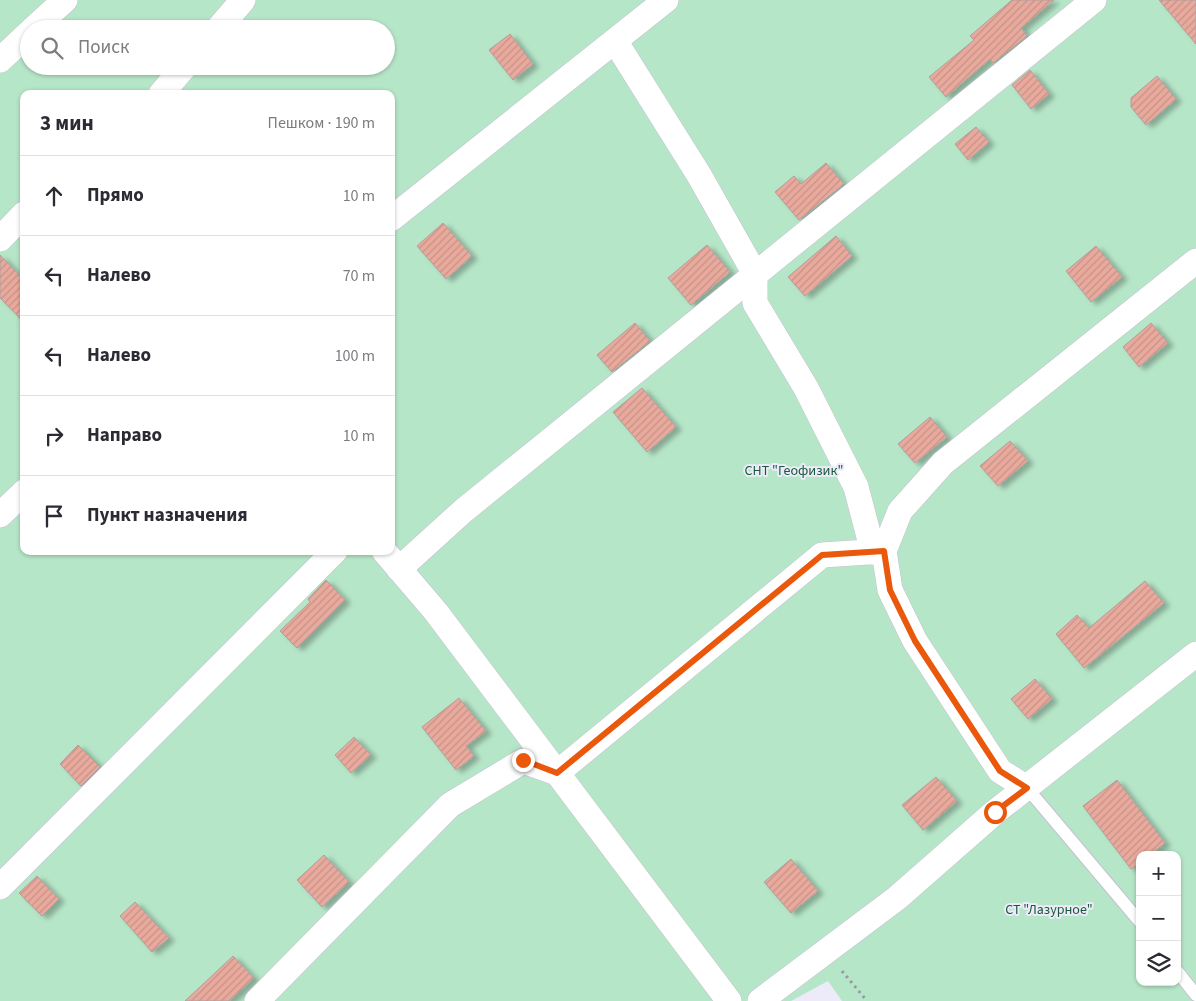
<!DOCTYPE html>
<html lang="ru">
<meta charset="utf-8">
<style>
body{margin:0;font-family:"Source Sans 3",sans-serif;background:#f7f7f7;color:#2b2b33}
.controls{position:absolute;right:15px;bottom:15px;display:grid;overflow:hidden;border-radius:10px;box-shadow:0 1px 4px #0004}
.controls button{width:45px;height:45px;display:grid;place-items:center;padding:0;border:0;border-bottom:1px solid #e1e1e2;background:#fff;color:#2b2b33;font:25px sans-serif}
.stop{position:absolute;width:15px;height:15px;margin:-11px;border:4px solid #ea580c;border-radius:50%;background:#fff}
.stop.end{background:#ea580c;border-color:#fff;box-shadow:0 1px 5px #0008}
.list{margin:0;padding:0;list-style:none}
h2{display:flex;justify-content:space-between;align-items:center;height:65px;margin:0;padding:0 20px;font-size:21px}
h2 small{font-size:16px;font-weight:400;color:#7c7c81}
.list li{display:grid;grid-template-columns:32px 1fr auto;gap:15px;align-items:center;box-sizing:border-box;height:80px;padding:0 20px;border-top:1px solid #e1e1e2}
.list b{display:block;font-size:19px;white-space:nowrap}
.list em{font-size:16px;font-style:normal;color:#7c7c81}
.icon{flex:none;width:28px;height:28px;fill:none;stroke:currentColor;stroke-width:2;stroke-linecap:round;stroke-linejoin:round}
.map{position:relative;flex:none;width:1196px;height:1001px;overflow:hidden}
.search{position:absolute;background:#fff;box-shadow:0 1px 4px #0004;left:20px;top:20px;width:375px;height:55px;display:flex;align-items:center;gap:12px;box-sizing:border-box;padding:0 18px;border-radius:28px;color:#7c7c81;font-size:19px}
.panel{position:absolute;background:#fff;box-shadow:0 1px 4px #0004;left:20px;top:90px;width:375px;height:465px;border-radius:10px}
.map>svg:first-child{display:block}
.green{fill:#b6e6c8;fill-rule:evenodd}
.building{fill:url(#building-hatch);stroke:#b09e9b;filter:url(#shadow)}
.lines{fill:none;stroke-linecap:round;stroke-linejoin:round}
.service-casing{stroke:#c4c1d1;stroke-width:14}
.minor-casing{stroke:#c4c1d1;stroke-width:26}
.path{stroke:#9997a3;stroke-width:3;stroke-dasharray:2.5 4;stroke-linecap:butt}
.service{stroke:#fff;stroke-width:12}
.minor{stroke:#fff;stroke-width:25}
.route{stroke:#ea580c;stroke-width:6}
.labels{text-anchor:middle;stroke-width:4;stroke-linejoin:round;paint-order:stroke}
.park-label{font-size:14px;fill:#185b3b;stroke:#edeafa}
</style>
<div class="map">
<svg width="1196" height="1001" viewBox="0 0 1196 1001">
<defs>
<pattern id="building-hatch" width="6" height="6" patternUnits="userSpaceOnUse" patternTransform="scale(1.25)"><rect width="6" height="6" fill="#e9aa9d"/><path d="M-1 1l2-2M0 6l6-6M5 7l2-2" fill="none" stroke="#c79287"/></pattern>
<filter id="shadow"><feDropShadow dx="5.5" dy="3" stdDeviation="2.5" flood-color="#0004"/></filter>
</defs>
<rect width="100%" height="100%" fill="#edeafa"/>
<!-- green -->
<path class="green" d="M0,0H1196V1001H842L828,981L791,1001H0ZM29,29H386V66H29ZM24,94H391V551H24ZM1140,855H1177V982H1140Z"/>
<!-- building -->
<g class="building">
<path d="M1012,0H1054L1021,28L1027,36L993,63L990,59L946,97L929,77L974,40L970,36Z"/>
<path d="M1159,0H1196V44Z"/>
<path d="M510,34L533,64L513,80L489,50Z"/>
<path d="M1030,70L1049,94L1031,109L1012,85Z"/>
<path d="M1157,76L1176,99L1146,125L1131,107V98Z"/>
<path d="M976,127L989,142L968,160L955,144Z"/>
<path d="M826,163L844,184L799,220L775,192L794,176L801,184Z"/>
<path d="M443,223L472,256L446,279L417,246Z"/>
<path d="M836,236L852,256L805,296L788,277Z"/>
<path d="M707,245L730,272L691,305L668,278Z"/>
<path d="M1096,246L1122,277L1091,302L1066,271Z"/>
<path d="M0,255L24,280V322L0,298Z"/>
<path d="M635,323L650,341L612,372L597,355Z"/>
<path d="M1151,323L1168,343L1139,367L1123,347Z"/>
<path d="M642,388L676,427L647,452L613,412Z"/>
<path d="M930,417L947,437L915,463L898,444Z"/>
<path d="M1010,441L1028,461L998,486L980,466Z"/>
<path d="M326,580L345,600L297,648L280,631L310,602L308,599Z"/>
<path d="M1145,581L1164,603L1084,668L1056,634L1077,615L1089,628Z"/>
<path d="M1035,679L1052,699L1028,719L1011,699Z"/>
<path d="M459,698L486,731L466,746L474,756L456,770L422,727Z"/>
<path d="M354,737L371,755L351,773L335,755Z"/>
<path d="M78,745L100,767L81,786L60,764Z"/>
<path d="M936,777L957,801L923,830L902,805Z"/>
<path d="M1117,780L1165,843L1150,855H1140V863L1131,869L1083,806Z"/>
<path d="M324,855L349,882L322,907L297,880Z"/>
<path d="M791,859L818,891L791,913L764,882Z"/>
<path d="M37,876L59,899L42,916L19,893Z"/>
<path d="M135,902L169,938L152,952L120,916Z"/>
<path d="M233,956L254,978L229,1001H185Z"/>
</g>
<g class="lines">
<!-- service casing -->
<g class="service-casing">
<g id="service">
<path d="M1027,788L1140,922"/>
<path d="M1177,971L1196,995"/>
</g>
</g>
<!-- minor casing -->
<g class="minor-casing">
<g id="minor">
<path d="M33,29L65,0"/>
<path d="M218,29L243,0"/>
<path d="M615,41L699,175L755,274V303L806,388L856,487L873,552"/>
<path d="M0,60L29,33"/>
<path d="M161,94L185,66"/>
<path d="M391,219L666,0"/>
<path d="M0,239L24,214"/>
<path d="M0,515L24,492"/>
<path d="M384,551L436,612L729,1001"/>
<path d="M399,569L463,511L1094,0"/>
<path d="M1027,788L1000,771L915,641L890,590L884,551L900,511L943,463L1196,261"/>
<path d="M0,887L335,551"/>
<path d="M257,1001L450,805L523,761L557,773L822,555L884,551"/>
<path d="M760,1001L897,898L995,812L1196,654"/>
</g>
</g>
<!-- path -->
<path class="path" d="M842,971L867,1001"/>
<!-- service -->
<use href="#service" class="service"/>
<!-- minor -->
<use href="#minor" class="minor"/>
</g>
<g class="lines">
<!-- route -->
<path class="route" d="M523,760L557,773L822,555L884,551L890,590L915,641L1000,771L1027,788L995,812"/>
</g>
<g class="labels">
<!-- park labels -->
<g class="park-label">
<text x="794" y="475">СНТ "Геофизик"</text>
<text x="1049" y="914">СТ "Лазурное"</text>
</g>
</g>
</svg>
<div class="controls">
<button>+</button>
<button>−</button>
<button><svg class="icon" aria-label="layers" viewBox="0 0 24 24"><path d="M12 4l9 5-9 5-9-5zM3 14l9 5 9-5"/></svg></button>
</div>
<div class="stop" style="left:995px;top:812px"></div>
<div class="stop end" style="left:523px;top:760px"></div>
<div class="search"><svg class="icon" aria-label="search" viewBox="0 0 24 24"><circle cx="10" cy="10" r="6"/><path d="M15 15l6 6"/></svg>Поиск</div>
<section class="panel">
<h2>3 мин<small>Пешком · 190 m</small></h2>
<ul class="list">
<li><svg class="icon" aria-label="ahead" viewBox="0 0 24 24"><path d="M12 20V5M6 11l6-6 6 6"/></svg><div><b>Прямо</b></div><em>10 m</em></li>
<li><svg class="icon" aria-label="left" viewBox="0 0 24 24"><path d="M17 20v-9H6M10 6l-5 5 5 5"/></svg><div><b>Налево</b></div><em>70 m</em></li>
<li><svg class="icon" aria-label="left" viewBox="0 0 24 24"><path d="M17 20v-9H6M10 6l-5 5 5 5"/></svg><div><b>Налево</b></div><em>100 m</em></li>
<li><svg class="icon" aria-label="right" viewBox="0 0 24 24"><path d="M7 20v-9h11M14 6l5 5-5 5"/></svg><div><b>Направо</b></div><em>10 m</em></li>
<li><svg class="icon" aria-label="arrive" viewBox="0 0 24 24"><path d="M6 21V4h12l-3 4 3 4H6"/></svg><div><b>Пункт назначения</b></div></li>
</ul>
</section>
</div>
